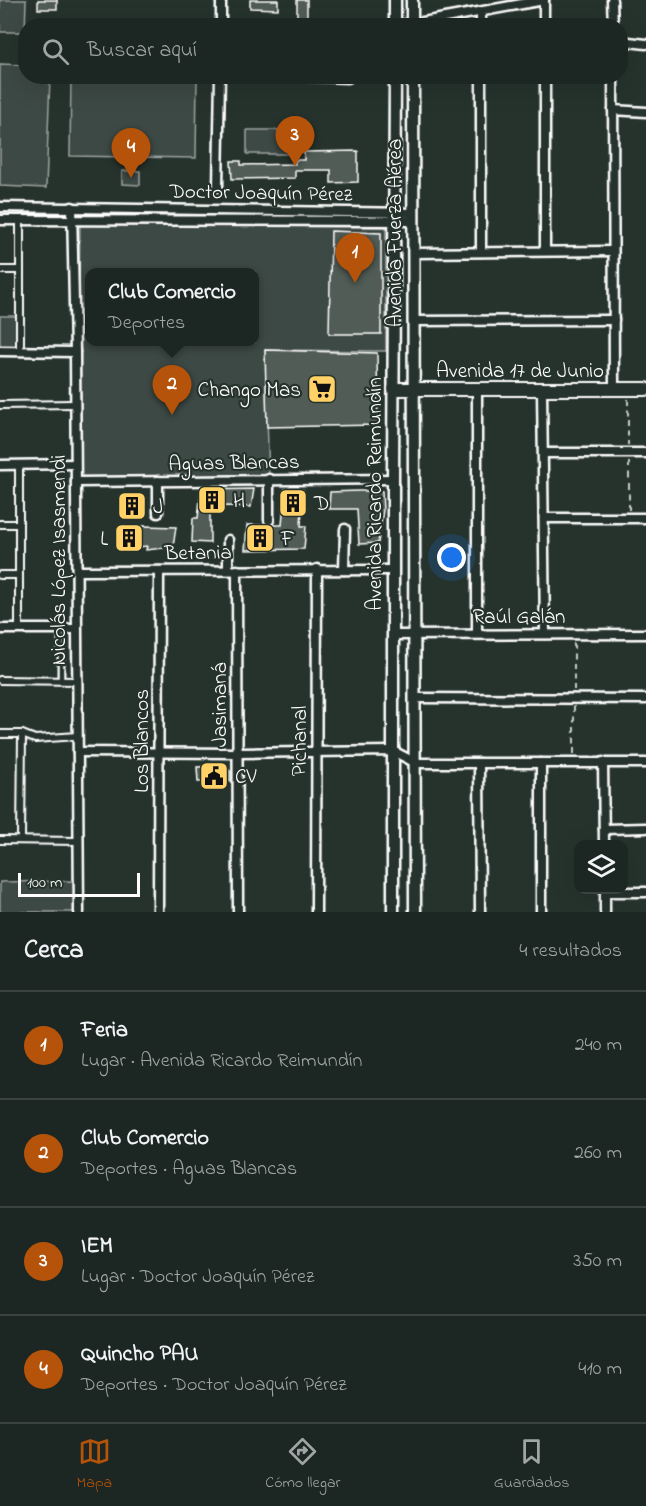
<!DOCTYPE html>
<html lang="es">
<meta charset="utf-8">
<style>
body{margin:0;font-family:"Indie Flower",sans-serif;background:#252e2a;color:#f1f3f6}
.controls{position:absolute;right:18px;bottom:18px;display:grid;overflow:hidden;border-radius:12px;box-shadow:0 6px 24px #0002}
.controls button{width:54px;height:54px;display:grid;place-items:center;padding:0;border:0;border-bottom:2px solid #3a4340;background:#1c2622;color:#f1f3f6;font:30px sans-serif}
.scale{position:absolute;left:18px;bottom:15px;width:122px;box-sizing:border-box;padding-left:6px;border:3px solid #fff;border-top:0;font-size:16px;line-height:21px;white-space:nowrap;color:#fff;-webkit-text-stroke:4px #26332d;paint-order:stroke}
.you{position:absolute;left:452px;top:558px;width:21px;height:21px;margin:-15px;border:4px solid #fff;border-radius:50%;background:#1a73e8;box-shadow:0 0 0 9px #1a73e833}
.badge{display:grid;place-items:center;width:39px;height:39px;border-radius:50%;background:#b45309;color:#fff;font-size:20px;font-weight:700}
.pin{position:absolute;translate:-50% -50px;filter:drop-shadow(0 2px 3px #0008)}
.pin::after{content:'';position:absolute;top:32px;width:21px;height:18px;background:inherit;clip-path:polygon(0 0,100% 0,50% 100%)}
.popup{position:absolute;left:85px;top:268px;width:174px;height:78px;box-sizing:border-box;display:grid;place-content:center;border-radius:12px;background:#1c2622;filter:drop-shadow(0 2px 4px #0005);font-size:20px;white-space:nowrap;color:#a0a5a5}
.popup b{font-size:22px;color:#f1f3f6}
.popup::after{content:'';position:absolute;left:50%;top:100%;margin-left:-12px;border:12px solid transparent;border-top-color:#1c2622}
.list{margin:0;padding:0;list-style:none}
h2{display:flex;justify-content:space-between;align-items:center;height:78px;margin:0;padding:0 24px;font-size:26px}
h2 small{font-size:20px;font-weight:400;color:#a0a5a5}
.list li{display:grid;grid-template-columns:39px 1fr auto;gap:18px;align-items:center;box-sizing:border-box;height:108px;padding:0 24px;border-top:2px solid #3a4340}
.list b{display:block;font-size:22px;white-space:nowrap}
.list p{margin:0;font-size:20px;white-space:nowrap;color:#a0a5a5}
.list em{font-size:20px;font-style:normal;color:#a0a5a5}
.icon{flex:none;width:33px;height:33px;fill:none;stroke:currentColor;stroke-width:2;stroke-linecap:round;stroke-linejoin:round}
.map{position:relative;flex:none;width:646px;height:912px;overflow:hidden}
.search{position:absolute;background:#1c2622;box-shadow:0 6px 24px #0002;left:18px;right:18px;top:18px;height:66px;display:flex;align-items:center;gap:15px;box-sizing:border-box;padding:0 21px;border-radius:24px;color:#a0a5a5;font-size:22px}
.sheet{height:510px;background:#1c2622}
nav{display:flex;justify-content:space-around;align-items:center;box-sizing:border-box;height:84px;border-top:2px solid #3a4340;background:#1c2622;font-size:16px;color:#a0a5a5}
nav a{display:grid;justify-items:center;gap:3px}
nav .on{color:#b45309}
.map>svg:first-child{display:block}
.green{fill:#3e4944;stroke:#9ea4a2;stroke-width:1.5;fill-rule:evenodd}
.building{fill:#515c57;stroke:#fff;stroke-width:1.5}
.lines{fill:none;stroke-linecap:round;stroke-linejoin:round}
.service-casing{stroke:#fff;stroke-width:9}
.pedestrian-casing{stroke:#fff;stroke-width:10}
.minor-casing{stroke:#fff;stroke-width:13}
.tertiary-casing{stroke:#fff;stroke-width:15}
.secondary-casing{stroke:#fff;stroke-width:16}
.path{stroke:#fff;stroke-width:1.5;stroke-dasharray:6 4.5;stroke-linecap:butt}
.service{stroke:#26332d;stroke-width:4.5}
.pedestrian{stroke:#26332d;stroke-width:6}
.minor{stroke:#26332d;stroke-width:8}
.tertiary{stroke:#26332d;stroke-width:10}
.secondary{stroke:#26332d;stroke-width:12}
.labels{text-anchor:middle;stroke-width:4.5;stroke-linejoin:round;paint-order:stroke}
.street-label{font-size:21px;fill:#fff;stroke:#26332d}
.poi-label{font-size:21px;fill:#fff;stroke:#26332d;text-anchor:start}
</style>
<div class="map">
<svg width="646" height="912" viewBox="0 0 646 912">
<rect width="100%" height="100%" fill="#26332d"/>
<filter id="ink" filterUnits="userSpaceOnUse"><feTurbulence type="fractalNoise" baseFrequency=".0167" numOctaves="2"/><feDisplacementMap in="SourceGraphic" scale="12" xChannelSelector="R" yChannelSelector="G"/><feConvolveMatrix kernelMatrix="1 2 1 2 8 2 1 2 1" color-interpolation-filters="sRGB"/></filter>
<g filter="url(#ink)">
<!-- green -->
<g class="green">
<path d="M0,0H26L25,32H0Z"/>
<path d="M0,64L25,65L26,76L50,77L46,188L0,186Z"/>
<path d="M71,77H197L196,158L70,156Z"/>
<rect x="247" y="130" width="49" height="24"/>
<path d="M122,171H140V185L122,184Z"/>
<path d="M80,225L386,227V351L265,350L269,479L76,482ZM90,272H255V342H90Z"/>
<path d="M0,316H20L17,318L18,351L0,352Z"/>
<path d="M78,881L79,912H0V882Z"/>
</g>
<!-- building -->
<g class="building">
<rect x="38" y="0" width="19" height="9"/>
<path d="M250,0H278V9L250,8Z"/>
<rect x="297" y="0" width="10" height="23"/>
<path d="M358,151V182L331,183V170H295V178L232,179L231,161H241V165L295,164V160H304V152Z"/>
<path d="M331,231L381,233V334H329Z"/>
<path d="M265,350L377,353L378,425L267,427Z"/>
<path d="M254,489L251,507L224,506L223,510L210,509V543L192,542L193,518H198L201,490Z"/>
<path d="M285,489L303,490L301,526H306L304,549L245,550L247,525H282Z"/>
<path d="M359,491H382L383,510L378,543L359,544L357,509H329L330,492Z"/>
<path d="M121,497H143L142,516L121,515Z"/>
<path d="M144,526L176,527L173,547L146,550L147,546L118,549V530Z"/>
<path d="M224,766L230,771V781L198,782L197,767Z"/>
</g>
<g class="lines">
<!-- service casing -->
<g class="service-casing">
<path id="service" d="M61,629V680"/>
</g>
<!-- pedestrian casing -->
<g class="pedestrian-casing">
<g id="pedestrian">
<path d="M0,270H20"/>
<path d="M20,351V220"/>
<path d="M0,405L75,404"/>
<path d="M0,524H18"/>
<path d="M0,575H18"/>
<path d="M19,629V465"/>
<path d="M0,680L77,681"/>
<path d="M0,734H22L35,739L77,736"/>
<path d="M0,840L78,841"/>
<path d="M21,840L22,734"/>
</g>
</g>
<!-- minor casing -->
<g class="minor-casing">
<g id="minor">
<path d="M544,0V26"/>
<path d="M612,0L613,26"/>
<path d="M481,13V26"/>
<path d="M395,25L412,24L544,0"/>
<path d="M221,26V0"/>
<path d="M620,41L646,44"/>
<path d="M289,76L348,78"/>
<path d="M481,76V252"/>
<path d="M545,76V251"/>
<path d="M613,76L614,389"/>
<path d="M613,110L646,112"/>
<path d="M218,187L220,76"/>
<path d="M0,207L413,213"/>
<path d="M72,207L75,352L79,912"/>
<path d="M0,220L413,221"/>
<path d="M413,253L613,251"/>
<path d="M413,321L614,320"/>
<path d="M0,351L75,352"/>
<path d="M542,389L545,634"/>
<path d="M544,453H646"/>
<path d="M0,465L75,464"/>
<path d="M269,479V520"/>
<path d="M76,482L393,479"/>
<path d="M158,513V481"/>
<path d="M544,518H646"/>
<path d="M228,540V570"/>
<path d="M237,570L238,912"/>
<path d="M344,570L345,529"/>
<path d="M77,571L393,570"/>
<path d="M0,629H76"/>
<path d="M477,633V389"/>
<path d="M393,635L646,634"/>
<path d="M415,698L646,699"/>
<path d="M78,752L237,753L393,751L416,763H646"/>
<path d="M603,762L604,844"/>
<path d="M479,763L480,912"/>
<path d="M604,829L646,828"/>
<path d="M605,890V912"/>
<path d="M605,892H646"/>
<path d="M158,912L159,571"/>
<path d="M316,912L317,569"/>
<path d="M541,912V763"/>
</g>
</g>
<!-- tertiary casing -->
<g class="tertiary-casing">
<g id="tertiary">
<path d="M395,0V26"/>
<path d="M412,0V26"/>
<path d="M413,76L415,912"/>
<path d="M393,912V479L395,76"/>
</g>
</g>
<!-- secondary casing -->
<g class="secondary-casing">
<path id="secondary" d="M394,389H646"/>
</g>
<!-- path -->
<g class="path">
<path d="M628,399V445"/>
<path d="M629,462V511"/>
<path d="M574,643V690"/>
<path d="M574,706V756"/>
</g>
<!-- service -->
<use href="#service" class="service"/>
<!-- pedestrian -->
<use href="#pedestrian" class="pedestrian"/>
<!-- minor -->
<use href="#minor" class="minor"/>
<!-- tertiary -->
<use href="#tertiary" class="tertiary"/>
<!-- secondary -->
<use href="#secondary" class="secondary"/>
</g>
</g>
<!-- icons -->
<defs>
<g id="supermarket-square" transform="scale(1.5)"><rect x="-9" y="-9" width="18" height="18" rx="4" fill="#ffd166" stroke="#26332d"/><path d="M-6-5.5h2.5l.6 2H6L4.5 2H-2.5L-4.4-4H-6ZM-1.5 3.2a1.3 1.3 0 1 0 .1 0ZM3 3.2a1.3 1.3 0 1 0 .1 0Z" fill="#111"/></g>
<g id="building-square" transform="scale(1.5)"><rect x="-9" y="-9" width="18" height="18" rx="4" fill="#ffd166" stroke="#26332d"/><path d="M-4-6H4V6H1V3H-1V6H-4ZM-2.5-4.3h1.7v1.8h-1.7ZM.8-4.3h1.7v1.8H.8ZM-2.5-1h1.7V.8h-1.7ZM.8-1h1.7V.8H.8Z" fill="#111"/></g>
<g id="civic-square" transform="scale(1.5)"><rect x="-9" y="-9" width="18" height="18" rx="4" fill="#ffd166" stroke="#26332d"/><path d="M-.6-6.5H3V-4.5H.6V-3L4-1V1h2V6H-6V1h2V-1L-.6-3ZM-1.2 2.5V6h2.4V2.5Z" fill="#111"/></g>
</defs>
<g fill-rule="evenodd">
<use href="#supermarket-square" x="322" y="389"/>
<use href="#building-square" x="212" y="500"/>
<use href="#building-square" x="293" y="503"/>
<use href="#building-square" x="132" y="506"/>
<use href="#building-square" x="129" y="538"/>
<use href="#building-square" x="260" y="538"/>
<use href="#civic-square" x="214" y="776"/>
</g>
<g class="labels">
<!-- street labels -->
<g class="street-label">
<text transform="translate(261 192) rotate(1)" y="7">Doctor Joaquín Pérez</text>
<text transform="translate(394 233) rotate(-90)" y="7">Avenida Fuerza Aérea</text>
<text x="520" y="377">Avenida 17 de Junio</text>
<text transform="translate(234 462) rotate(-1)" y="7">Aguas Blancas</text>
<text transform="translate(374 494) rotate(-90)" y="7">Avenida Ricardo Reimundín</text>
<text transform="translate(198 552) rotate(-1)" y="7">Betania</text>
<text transform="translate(58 560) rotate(-90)" y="7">Nicolás López Isasmendi</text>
<text x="519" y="623">Raúl Galán</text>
<text transform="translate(219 705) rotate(-90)" y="7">Jasimaná</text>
<text transform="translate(141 741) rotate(-90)" y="7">Los Blancos</text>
<text transform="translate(299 741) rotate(-90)" y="7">Pichanal</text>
</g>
<!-- poi labels -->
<g class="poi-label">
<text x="301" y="396" text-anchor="end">Chango Mas</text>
<text x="233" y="507">H</text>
<text x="314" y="510">D</text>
<text x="153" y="513">J</text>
<text x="108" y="545" text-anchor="end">L</text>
<text x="281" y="545">F</text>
<text x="235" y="783">CV</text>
</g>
</g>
</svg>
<div class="controls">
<button><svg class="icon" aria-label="layers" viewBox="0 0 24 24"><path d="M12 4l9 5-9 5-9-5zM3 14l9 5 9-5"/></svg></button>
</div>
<div class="scale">100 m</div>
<div class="you"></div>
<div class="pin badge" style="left:355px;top:283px">1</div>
<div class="pin badge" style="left:172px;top:415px">2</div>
<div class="popup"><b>Club Comercio</b>Deportes</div>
<div class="pin badge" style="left:295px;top:166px">3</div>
<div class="pin badge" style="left:131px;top:178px">4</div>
<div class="search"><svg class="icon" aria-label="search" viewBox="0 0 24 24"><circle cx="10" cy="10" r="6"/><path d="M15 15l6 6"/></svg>Buscar aquí</div>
</div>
<section class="sheet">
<h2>Cerca<small>4 resultados</small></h2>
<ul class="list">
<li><span class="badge">1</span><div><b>Feria</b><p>Lugar · Avenida Ricardo Reimundín</p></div><em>240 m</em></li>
<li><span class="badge">2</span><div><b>Club Comercio</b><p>Deportes · Aguas Blancas</p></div><em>260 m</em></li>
<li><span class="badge">3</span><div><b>IEM</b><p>Lugar · Doctor Joaquín Pérez</p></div><em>350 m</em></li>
<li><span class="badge">4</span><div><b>Quincho PAU</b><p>Deportes · Doctor Joaquín Pérez</p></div><em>410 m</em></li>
</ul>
</section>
<nav>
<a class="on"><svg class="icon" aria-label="map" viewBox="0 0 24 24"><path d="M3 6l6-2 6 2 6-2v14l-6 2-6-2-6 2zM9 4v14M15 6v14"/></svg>Mapa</a>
<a><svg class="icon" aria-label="directions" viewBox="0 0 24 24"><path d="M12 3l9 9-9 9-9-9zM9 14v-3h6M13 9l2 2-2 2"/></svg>Cómo llegar</a>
<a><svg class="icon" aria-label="saved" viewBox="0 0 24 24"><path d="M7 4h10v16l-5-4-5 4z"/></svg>Guardados</a>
</nav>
